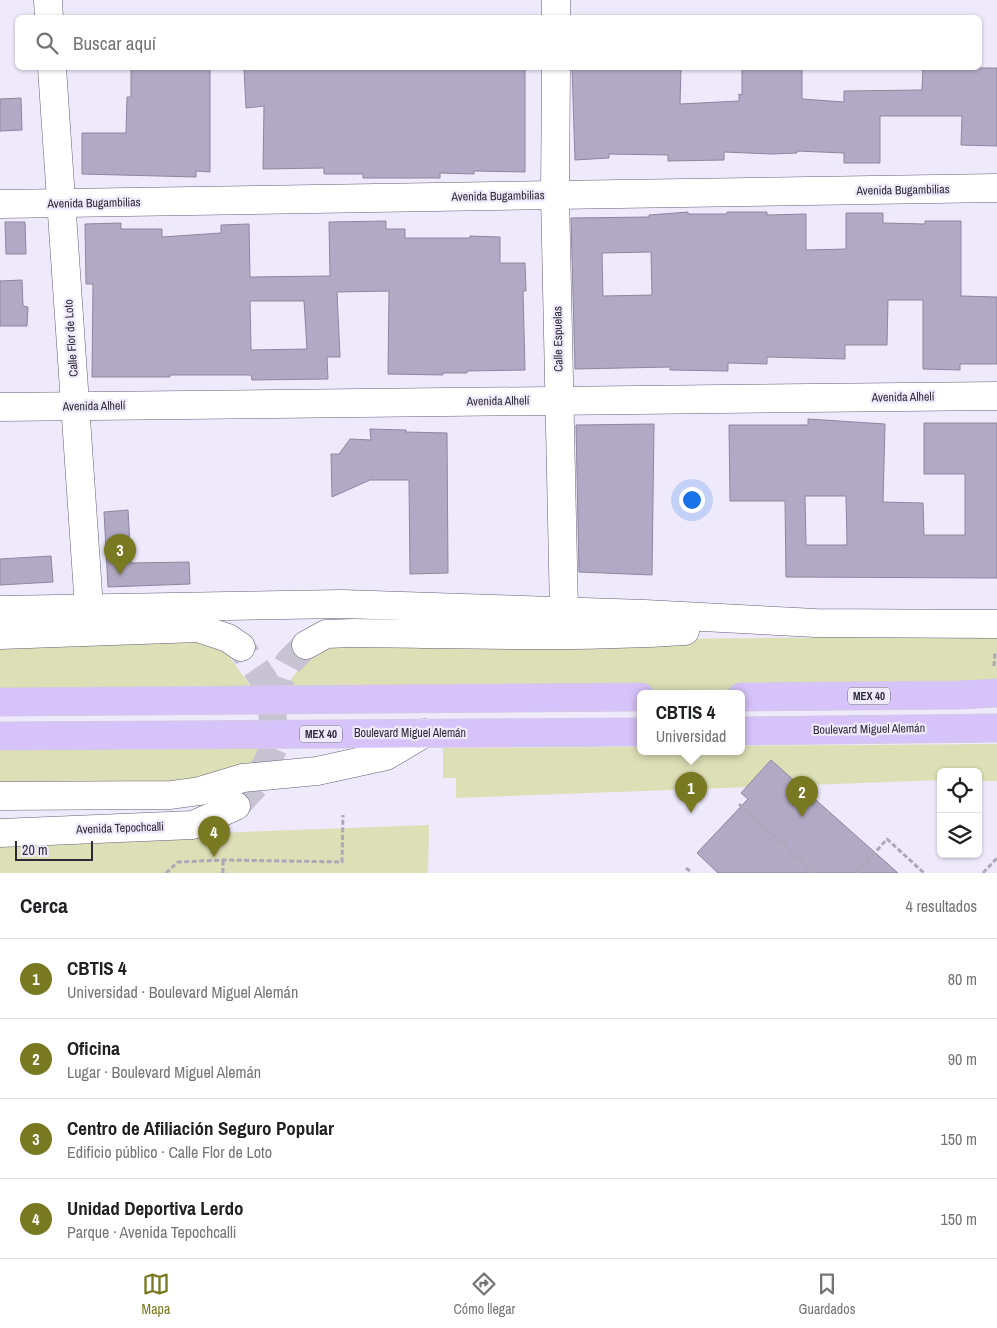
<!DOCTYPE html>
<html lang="es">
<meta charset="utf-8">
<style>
body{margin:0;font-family:"Archivo Narrow",sans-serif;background:#f6f6f6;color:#202124}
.controls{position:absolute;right:15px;bottom:15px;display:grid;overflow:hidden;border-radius:8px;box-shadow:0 1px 4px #0004}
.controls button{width:45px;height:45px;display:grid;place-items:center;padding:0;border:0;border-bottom:1px solid #e0e0e0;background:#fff;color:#202124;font:25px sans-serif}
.scale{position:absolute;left:15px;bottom:12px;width:78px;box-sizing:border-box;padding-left:5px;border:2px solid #2e2a35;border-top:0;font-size:14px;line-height:18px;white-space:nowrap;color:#2e2a35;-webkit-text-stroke:4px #eee9fb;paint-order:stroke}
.you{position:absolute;left:691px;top:499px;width:18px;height:18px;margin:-12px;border:4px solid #fff;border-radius:50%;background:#1a73e8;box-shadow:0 0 0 8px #1a73e833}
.badge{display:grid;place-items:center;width:32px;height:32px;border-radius:50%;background:#787920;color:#fff;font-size:16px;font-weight:700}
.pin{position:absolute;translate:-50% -41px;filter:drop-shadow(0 1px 2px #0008)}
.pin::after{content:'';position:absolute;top:26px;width:18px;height:15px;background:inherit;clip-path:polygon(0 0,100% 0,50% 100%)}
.popup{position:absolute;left:637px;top:690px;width:108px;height:65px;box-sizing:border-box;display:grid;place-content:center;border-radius:8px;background:#fff;filter:drop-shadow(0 1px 4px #0005);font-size:16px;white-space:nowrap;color:#757577}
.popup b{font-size:19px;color:#202124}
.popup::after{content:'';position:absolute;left:50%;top:100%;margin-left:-10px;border:10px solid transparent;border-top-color:#fff}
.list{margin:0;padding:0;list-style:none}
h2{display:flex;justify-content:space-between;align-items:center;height:65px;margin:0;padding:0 20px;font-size:21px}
h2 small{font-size:16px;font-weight:400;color:#757577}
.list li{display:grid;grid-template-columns:32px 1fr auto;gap:15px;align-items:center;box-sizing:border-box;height:80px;padding:0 20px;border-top:1px solid #e0e0e0}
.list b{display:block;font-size:19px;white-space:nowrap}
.list p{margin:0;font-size:16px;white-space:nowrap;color:#757577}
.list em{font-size:16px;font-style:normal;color:#757577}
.icon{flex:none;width:28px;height:28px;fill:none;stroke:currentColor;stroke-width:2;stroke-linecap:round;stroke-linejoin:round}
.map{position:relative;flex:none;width:997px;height:873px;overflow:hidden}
.search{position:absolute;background:#fff;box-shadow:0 1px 4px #0004;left:15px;right:15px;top:15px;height:55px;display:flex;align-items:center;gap:12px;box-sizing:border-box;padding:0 18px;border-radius:8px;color:#757577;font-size:19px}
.sheet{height:385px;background:#fff}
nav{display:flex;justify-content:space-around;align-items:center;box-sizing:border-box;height:70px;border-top:1px solid #e0e0e0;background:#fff;font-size:14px;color:#757577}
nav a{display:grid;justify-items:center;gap:2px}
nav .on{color:#787920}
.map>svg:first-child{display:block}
.green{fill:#dddfb6}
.building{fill:#b2aac5;stroke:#8e86a0;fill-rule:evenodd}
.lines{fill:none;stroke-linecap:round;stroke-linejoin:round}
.minor-tunnel{stroke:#c8c3d3;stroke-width:28;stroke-dasharray:28 14;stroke-linecap:butt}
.minor-casing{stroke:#665f77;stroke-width:29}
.primary-casing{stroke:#d1d0d3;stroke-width:29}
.path{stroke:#ada8b8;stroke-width:3;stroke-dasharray:5 2.5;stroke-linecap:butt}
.minor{stroke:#fff;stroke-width:28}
.primary{stroke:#d6c3fa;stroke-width:28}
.labels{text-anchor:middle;stroke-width:4.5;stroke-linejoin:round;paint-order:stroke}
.shield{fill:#eee9fb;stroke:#686370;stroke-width:1}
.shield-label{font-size:11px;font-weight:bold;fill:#2e2a35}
.street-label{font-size:12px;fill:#2e2a35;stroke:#eee9fb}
</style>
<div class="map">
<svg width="997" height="873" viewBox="0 0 997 873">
<rect width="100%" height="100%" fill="#eee9fb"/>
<!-- green -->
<g class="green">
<path d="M997,636V686L613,691H282L310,655L331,642Z"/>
<path d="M191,637L221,645L256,694L0,695V641Z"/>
<path d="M265,742L272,751L265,758L195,787L0,788V743Z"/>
<path d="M997,744V781H978V772H941V780L456,798V778H443V748L641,747V752H741V746Z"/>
<path d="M429,825L428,873H0V841Z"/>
</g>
<!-- building -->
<g class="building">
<path d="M131,68H210V172L196,171V177L82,174V133H126L127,97H131Z"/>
<path d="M244,68H525V172L474,171V174L440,173V178H363V174H324V168L263,169L264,106L246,108Z"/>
<path d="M572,68H681L680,104L739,101V94L742,95V68H802V99L844,102V91L922,90L923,68H997V146L961,145L962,116H880V163H844V153L797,151V153L772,154L724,152V160L668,161V155L609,154V158L575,160Z"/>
<path d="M21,98L22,130L0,131V99Z"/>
<path d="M688,212V214H727V212H767V215L806,214V250L846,249V213H883V223L925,224V221H961V296L997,297V364H960V370L923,369V300H888L887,345H845V359L767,357V364L728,363V371L670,370V367L575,369L571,218L649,217V215ZM651,252L652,295L603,296L602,253Z"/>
<path d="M386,221V229H405V238H470V236L500,237V263H525L526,291H523L525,370L467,371V373H443V375L388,374L389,291L337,292L340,357H327L328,379L252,380L251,375H170V377H92L93,284H86L85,224L121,223V229H162V237L221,233V225L249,224L250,277L330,276L329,222ZM250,301H304L307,349L251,350Z"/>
<path d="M5,222H25L26,254H6Z"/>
<path d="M22,280L23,306L28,307L27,326H0V281Z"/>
<path d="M808,419L885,424L883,502L923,503L924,535H965V474H924V423H997V578L786,577L785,501H730L729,425H808ZM805,496H846L847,545H806Z"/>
<path d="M654,424L652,575L579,572L576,425Z"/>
<path d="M370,429L406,430V432L447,433L448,573L410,574L409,480H370L332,497L331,454H339L350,439L371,440Z"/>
<path d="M128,510L131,563L189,562L190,584L108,587L104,512Z"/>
<path d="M51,556L53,582L0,585V559Z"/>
<path d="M771,760L898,873H718L697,853L748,799L741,793Z"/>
</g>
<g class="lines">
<!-- minor-tunnel -->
<g class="minor-tunnel">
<path d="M272,704L282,675L289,662L306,645"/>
<path d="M236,806L259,781L274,746L272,704L264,680L241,647"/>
</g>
<!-- minor casing -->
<g class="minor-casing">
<g id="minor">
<path d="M48,0L49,18"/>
<path d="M556,18V0"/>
<path d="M52,68L89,608"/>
<path d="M556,68L555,195L564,611"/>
<path d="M0,204L997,188"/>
<path d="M0,407L997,396"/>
<path d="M0,610L342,604L645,614L816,623L997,624"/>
<path d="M0,635L198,628L228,638L241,647"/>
<path d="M306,645L326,634L353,633C464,634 574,638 685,631"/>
<path d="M0,796L171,795L200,791L243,778L317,771L386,756L425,733"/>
<path d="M0,833L193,825L236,806"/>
</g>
</g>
<!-- primary casing -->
<g class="primary-casing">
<g id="primary">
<path d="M741,697L958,695L997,693"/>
<path d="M0,702L641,697"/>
<path d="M741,731L997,728"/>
<path d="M0,736L641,732"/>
</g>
</g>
<!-- path -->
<g class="path">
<path d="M994,666L995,652"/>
<path d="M739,804L814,873"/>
<path d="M686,868L692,873"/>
<path d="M166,873L178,862L223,860L342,862L343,815"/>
<path d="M223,873V860"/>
<path d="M857,873L887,839L924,873"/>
<path d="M983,873L997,858"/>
</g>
<!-- minor -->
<use href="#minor" class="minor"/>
<!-- primary -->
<use href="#primary" class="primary"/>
</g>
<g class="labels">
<!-- shield labels -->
<g class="shield">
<rect x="848" y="687.5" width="42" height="17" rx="4"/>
<rect x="300" y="725.5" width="42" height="17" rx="4"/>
</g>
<g class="shield-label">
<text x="869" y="700">MEX 40</text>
<text x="321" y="738">MEX 40</text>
</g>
<!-- street labels -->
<g class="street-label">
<text transform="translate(903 190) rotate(-1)" y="4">Avenida Bugambilias</text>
<text transform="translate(498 196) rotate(-1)" y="4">Avenida Bugambilias</text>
<text transform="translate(94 203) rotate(-1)" y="4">Avenida Bugambilias</text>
<text transform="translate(71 338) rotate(-94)" y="4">Calle Flor de Loto</text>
<text transform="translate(558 339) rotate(-91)" y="4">Calle Espuelas</text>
<text transform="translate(903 397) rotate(-1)" y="4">Avenida Alhelí</text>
<text transform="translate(498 401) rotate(-1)" y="4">Avenida Alhelí</text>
<text transform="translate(94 406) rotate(-1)" y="4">Avenida Alhelí</text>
<text transform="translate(869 729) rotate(-1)" y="4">Boulevard Miguel Alemán</text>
<text x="410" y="737">Boulevard Miguel Alemán</text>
<text transform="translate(120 828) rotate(-2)" y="4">Avenida Tepochcalli</text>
</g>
</g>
</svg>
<div class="controls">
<button><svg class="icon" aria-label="locate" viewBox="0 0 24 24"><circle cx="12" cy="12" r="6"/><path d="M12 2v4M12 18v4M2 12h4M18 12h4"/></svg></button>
<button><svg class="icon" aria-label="layers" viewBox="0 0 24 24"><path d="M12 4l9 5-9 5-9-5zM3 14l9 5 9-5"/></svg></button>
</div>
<div class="scale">20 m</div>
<div class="you"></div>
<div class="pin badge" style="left:691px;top:813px">1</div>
<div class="popup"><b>CBTIS 4</b>Universidad</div>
<div class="pin badge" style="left:802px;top:817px">2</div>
<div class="pin badge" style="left:120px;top:575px">3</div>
<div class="pin badge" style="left:214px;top:857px">4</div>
<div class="search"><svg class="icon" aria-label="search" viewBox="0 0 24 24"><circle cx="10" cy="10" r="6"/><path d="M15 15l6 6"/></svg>Buscar aquí</div>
</div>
<section class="sheet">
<h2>Cerca<small>4 resultados</small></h2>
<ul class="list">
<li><span class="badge">1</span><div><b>CBTIS 4</b><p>Universidad · Boulevard Miguel Alemán</p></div><em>80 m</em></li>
<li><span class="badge">2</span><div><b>Oficina</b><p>Lugar · Boulevard Miguel Alemán</p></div><em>90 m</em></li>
<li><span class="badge">3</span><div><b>Centro de Afiliación Seguro Popular</b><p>Edificio público · Calle Flor de Loto</p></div><em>150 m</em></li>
<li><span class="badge">4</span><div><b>Unidad Deportiva Lerdo</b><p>Parque · Avenida Tepochcalli</p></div><em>150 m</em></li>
</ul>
</section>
<nav>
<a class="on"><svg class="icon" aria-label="map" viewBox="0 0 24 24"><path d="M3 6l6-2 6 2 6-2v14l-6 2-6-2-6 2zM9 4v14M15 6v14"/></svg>Mapa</a>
<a><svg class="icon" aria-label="directions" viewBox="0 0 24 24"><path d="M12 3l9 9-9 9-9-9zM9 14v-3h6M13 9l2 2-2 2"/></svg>Cómo llegar</a>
<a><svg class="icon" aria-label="saved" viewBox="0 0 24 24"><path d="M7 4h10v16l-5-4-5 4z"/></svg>Guardados</a>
</nav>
